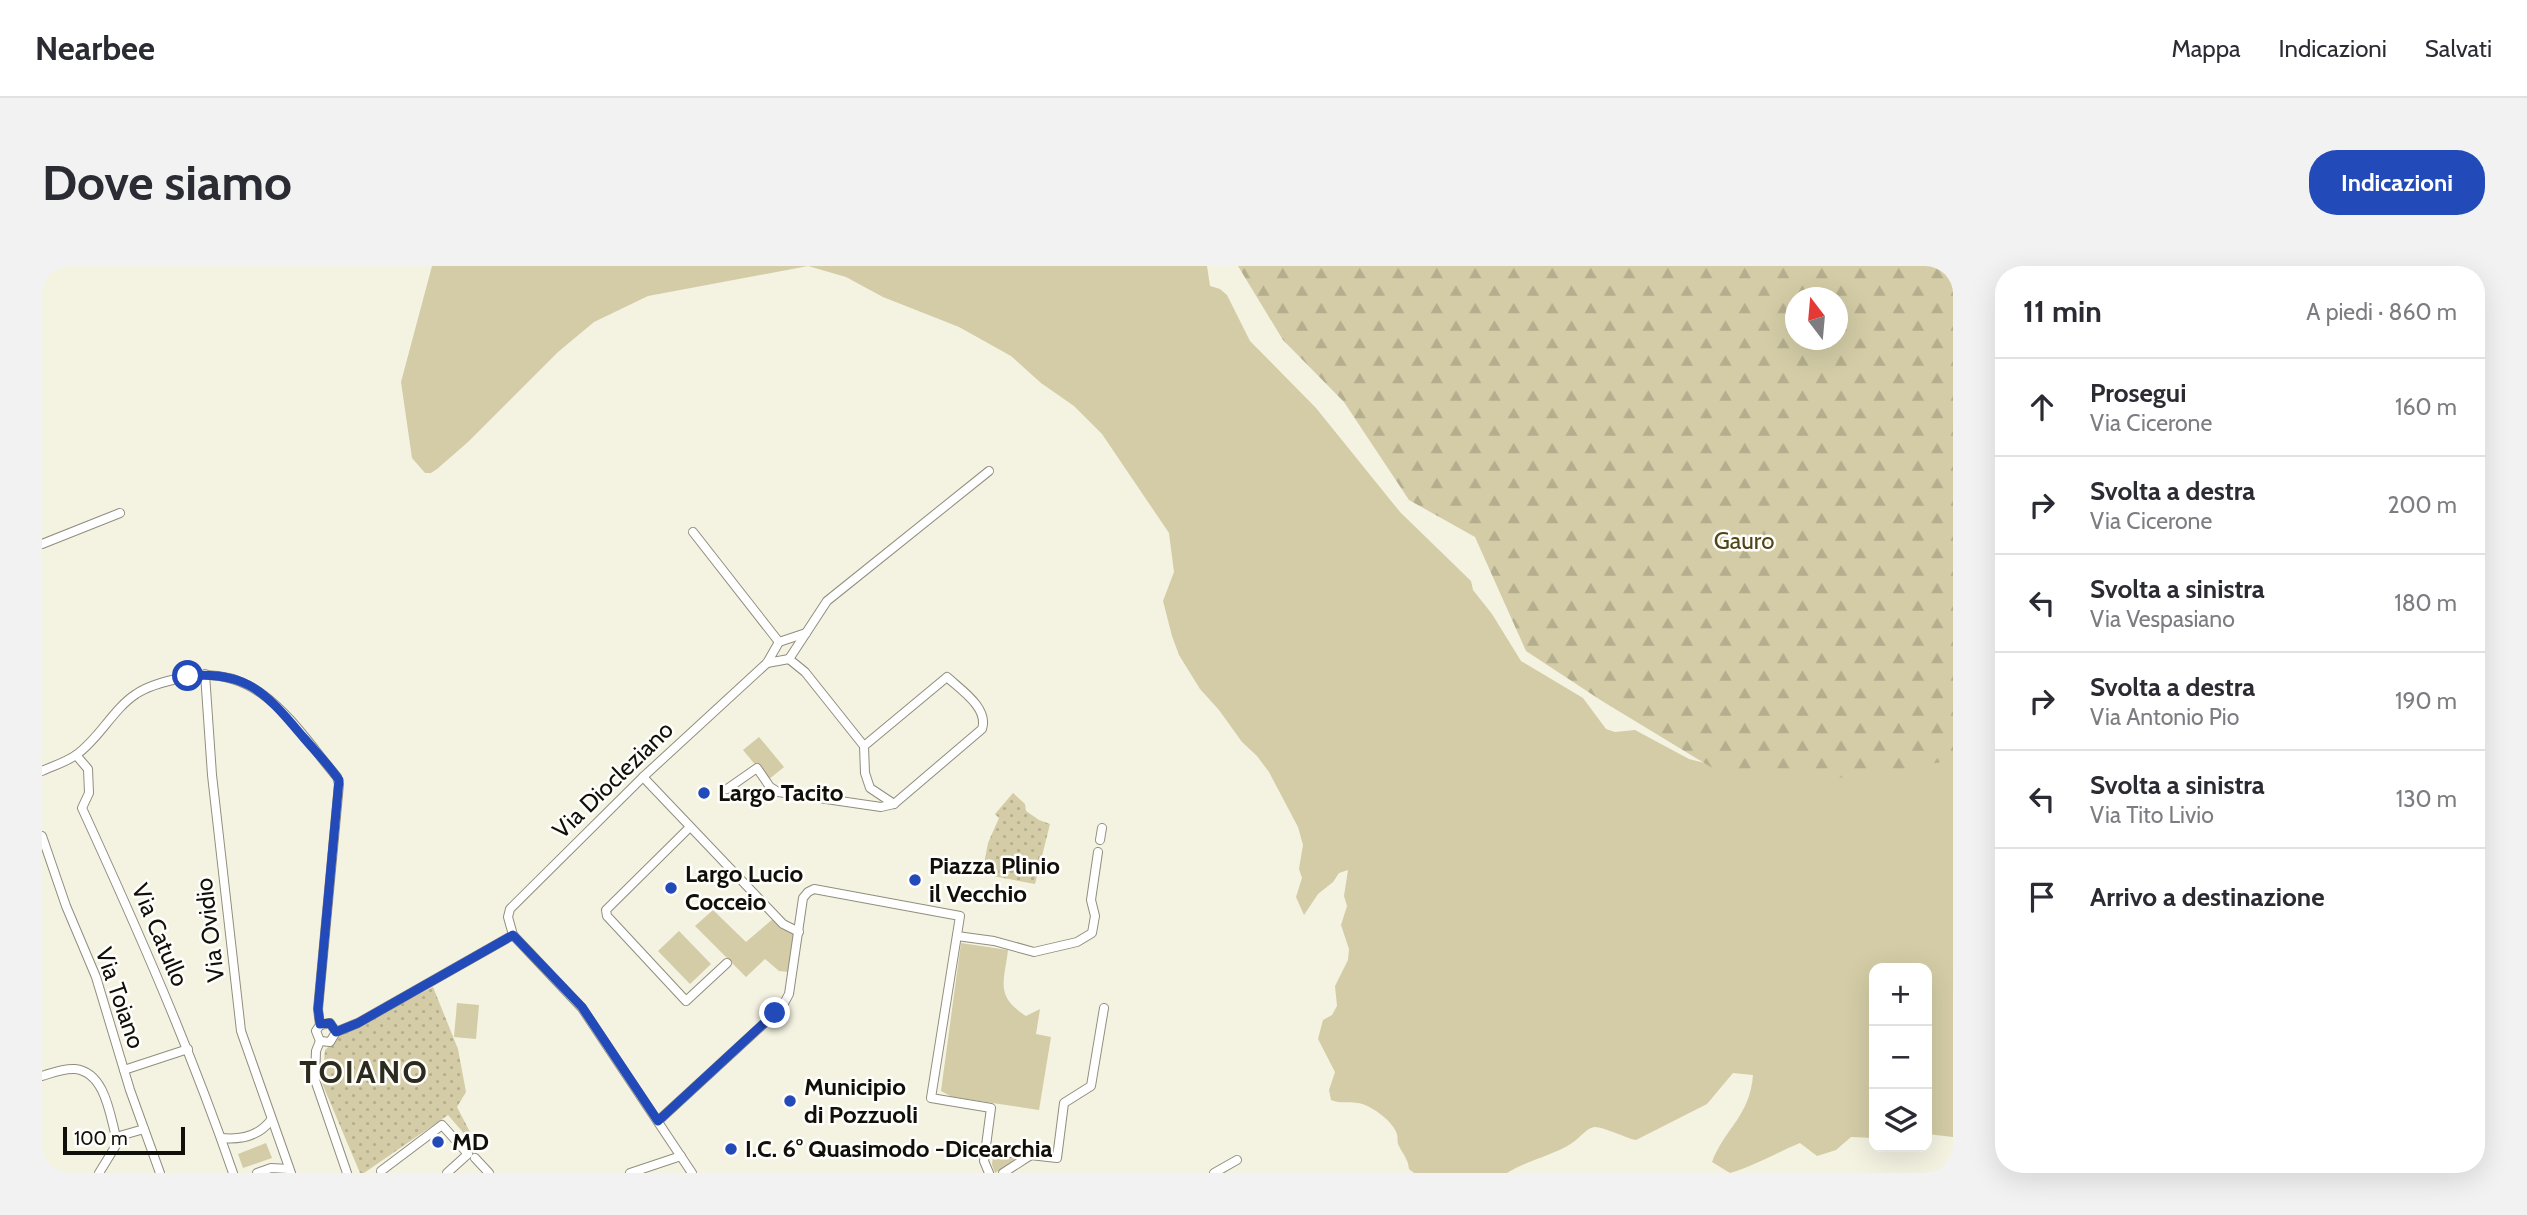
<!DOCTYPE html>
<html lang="it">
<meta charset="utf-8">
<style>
body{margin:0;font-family:Cabin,sans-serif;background:#f2f2f3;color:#2b2b33}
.controls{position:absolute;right:21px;bottom:21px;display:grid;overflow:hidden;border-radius:14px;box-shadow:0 7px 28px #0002}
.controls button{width:63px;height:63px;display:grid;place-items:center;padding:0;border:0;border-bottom:2px solid #e1e1e2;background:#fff;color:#2b2b33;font:35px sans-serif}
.compass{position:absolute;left:1743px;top:21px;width:63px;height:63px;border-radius:50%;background:#fff;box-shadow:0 7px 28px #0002;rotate:344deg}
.scale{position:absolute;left:21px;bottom:18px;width:122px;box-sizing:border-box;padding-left:7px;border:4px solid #100f0a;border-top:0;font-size:19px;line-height:24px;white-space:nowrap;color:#100f0a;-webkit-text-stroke:5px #fffefb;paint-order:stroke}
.stop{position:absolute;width:21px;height:21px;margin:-16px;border:5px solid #234ab9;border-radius:50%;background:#fff}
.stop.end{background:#234ab9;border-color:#fff;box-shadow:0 2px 7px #0008}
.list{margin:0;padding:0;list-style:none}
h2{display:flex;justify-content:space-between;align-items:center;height:91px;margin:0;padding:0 28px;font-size:30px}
h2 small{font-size:23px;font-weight:400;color:#7c7c81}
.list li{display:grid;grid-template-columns:46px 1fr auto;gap:21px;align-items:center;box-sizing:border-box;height:98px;padding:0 28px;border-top:2px solid #e1e1e2}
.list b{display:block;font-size:26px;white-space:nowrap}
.list p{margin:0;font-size:23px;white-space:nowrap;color:#7c7c81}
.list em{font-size:23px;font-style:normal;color:#7c7c81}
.icon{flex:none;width:38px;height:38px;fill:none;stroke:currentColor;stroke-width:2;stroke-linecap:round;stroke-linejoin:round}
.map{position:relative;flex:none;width:1911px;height:907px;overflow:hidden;border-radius:28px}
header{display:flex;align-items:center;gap:42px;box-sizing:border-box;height:98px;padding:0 35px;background:#fff;border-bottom:2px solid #e1e1e2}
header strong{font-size:33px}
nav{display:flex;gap:38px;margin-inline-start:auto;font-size:24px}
.intro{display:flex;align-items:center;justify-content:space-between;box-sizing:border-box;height:168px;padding:0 42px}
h1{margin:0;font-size:49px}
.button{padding:18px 32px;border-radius:28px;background:#234ab9;color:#fff;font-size:24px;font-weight:700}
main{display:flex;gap:42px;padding:0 42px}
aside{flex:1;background:#fff;border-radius:28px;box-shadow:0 7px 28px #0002}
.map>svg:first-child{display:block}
.grass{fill:#d3cca6}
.forest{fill:url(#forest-firs);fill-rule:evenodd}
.park{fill:url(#park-dots)}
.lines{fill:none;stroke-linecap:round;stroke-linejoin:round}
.minor-casing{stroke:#918e7f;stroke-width:10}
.minor{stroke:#fff;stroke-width:8}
.route{stroke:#234ab9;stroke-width:9}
.poi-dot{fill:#234ab9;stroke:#fffefb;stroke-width:2.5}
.labels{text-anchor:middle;stroke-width:5;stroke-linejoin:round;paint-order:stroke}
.park-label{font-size:24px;fill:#4e4618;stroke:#fffefb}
.street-label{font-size:24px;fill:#100f0a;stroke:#fffefb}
.poi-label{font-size:24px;font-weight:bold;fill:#100f0a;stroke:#fffefb;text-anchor:start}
.district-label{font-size:32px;font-weight:bold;letter-spacing:2px;fill:#2d2b1e;stroke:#fffefb}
</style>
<header>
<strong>Nearbee</strong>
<nav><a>Mappa</a><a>Indicazioni</a><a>Salvati</a></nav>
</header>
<div class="intro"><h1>Dove siamo</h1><a class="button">Indicazioni</a></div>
<main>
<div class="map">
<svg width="1911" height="907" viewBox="0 0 1911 907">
<defs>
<pattern id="forest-firs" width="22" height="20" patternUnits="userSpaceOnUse" patternTransform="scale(1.75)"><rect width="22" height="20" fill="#d3cca6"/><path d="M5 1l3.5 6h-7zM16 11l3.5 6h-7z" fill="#b4ae8e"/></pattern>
<pattern id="park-dots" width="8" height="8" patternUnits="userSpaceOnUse" patternTransform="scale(1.75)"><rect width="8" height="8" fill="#d3cca6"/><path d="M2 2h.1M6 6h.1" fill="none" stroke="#b4ae8e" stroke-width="1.8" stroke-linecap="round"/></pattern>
</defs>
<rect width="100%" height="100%" fill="#f4f2e1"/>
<!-- grass -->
<g class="grass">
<path d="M390,0H1165L1168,20L1178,23L1185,29L1208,75L1274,142L1358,246L1429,315L1431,324L1450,348L1479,395L1541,432L1564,463L1573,466L1593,464L1647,493L1678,501L1911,492V871L1885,868V702H1832V872L1809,871L1794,884L1775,890L1758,877C1734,887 1712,900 1688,907L1670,896C1683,862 1708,850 1711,809L1691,807L1665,838L1594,874C1584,872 1560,860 1552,861C1543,863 1537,873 1530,877C1510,890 1486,894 1465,907H1372L1367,903C1366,892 1361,889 1356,878C1355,875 1356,871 1355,868C1351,855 1329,839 1316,837C1306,835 1299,838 1289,834L1287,824L1293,806L1276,773L1281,754L1290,749L1295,740L1293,720L1306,694L1307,683L1299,659L1305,640L1302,630L1306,604L1297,607L1291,616L1276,628L1262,649L1254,631L1260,612L1257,603L1261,579L1256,561L1227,506L1215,490L1200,476L1177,444L1158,423L1137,389L1130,370L1121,335L1132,306L1127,267L1060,168L1032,140L999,117L969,90L917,61L841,31L804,11L766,0L606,30L552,56L516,86L426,176L395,203L389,207H383L370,192L359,116Z"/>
<path d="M717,471L742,501L726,514L701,484Z"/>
<path d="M671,644L704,676L732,652L753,667L747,706L737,705L723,693L704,711L653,660Z"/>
<path d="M637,665L669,698L648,718L616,685Z"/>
<path d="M919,677L966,684C962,717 953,730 984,750L998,743L994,768L1009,771L997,844L910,831L899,825Z"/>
<path d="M415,737L437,739L434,773L412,771Z"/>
<path d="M224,877L230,892L201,902L196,888Z"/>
<path d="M951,888L980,891L953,907L950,899Z"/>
</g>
<!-- forest -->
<path class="forest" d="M1196,0H1911V494L1809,512L1677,506L1560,435L1484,385L1433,271L1367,234L1302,136L1241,74ZM1754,32H1796V74H1754Z"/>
<!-- park -->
<g class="park">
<path d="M971,527L983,538L984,545L997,554L1008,558L993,618L940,608L946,577L957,552L953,548Z"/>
<path d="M391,721L416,783L424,826L415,841L429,868L425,871L406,849L322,907H318L280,817L283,784L298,770Z"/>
</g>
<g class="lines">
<!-- minor casing -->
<g class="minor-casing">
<g id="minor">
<path d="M651,266L737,376"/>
<path d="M0,278L78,247"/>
<path d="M747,393L763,406L822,480L823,507L828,522L852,538L940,463C947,442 919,424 905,411L822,480"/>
<path d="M747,393L785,335L947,205"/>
<path d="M725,397L747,393"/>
<path d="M163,408L170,509L199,765L249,907"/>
<path d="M34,489L46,503L47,527L40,542C95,662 148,782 191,907"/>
<path d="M0,505C11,500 24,496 34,489C57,473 71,443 94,428C107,419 125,415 139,412C216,394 252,460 295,511L297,518L276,743L278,759L274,765L278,775"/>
<path d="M601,511L741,658L757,666"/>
<path d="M685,523L715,502L728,521L736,526L839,541L852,538"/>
<path d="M648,561L564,644L565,650L644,735L685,697"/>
<path d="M0,570L24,640L54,711L88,824L118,907"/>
<path d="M1058,574L1060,562"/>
<path d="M915,670L952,675L992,686L1035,676L1050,667L1053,650L1049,634L1056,586"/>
<path d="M278,759L288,757L294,766"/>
<path d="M294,766L316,757L471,669"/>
<path d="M278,775L274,785L273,814L305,907"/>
<path d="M278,775L288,776L294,766"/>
<path d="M82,804L146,783"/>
<path d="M0,810C10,807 22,802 33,803C63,806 68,849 74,871L102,863"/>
<path d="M616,855L740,741L747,728L761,632L766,626L772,623L918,650L889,832L949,842L942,895L947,907"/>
<path d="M179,872C198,874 217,870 229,854"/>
<path d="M943,884L1015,892L1022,837L1049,820L1062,742"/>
<path d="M433,892L447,907"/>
<path d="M339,905L400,859L426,888L405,907"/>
<path d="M57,907L76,876L74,871"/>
<path d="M215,907L229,902L247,903"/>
<path d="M588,907L639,890"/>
<path d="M650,907L540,742L471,669L466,651L468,643L601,511L725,397L737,376L764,367"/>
<path d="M961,907L989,889"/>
<path d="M1172,907L1195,894"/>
</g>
</g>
<!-- minor -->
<use href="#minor" class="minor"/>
</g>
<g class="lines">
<!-- route -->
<path class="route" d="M146,410C207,404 226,430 262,472C274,486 287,499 297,514L276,743L278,758L288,757L294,766L316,757L471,669L540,741L616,855L733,747"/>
</g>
<!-- markers -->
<g class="poi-dot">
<circle cx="662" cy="527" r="7"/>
<circle cx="873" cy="614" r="7"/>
<circle cx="629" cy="622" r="7"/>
<circle cx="748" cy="835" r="7"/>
<circle cx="396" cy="876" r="7"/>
<circle cx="689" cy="883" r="7"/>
</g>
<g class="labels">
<!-- park labels -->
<g class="park-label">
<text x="1702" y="283">Gauro</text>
</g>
<!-- street labels -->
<g class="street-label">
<text transform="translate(571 514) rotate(-44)" y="8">Via Diocleziano</text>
<text transform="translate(168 664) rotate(-97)" y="8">Via Ovidio</text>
<text transform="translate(118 669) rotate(67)" y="8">Via Catullo</text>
<text transform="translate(78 732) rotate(71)" y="8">Via Toiano</text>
</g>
<!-- poi labels -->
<g class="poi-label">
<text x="676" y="535">Largo Tacito</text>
<text x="887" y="608">Piazza Plinio<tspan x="887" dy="28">il Vecchio</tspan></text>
<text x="643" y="616">Largo Lucio<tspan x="643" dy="28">Cocceio</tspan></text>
<text x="762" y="829">Municipio<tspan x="762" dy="28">di Pozzuoli</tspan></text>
<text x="410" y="884">MD</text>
<text x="703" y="891">I.C. 6° Quasimodo -Dicearchia</text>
</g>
<!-- district labels -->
<g class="district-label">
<text x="322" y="817">TOIANO</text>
</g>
</g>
</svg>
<div class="controls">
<button>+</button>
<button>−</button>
<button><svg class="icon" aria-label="layers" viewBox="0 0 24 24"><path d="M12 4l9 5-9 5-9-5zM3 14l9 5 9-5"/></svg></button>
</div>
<svg class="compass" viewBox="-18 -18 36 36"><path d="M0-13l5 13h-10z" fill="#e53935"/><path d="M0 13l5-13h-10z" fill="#7c7c81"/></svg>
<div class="scale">100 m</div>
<div class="stop" style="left:146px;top:410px"></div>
<div class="stop end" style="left:733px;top:747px"></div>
</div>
<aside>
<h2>11 min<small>A piedi · 860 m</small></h2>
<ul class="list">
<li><svg class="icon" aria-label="ahead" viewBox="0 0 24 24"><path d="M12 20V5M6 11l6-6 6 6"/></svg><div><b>Prosegui</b><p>Via Cicerone</p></div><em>160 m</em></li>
<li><svg class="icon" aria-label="right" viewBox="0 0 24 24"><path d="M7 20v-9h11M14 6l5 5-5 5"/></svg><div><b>Svolta a destra</b><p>Via Cicerone</p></div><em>200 m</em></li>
<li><svg class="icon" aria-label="left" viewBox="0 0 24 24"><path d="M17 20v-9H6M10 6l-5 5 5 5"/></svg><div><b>Svolta a sinistra</b><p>Via Vespasiano</p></div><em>180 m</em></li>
<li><svg class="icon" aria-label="right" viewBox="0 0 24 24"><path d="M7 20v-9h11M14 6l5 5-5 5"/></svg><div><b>Svolta a destra</b><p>Via Antonio Pio</p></div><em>190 m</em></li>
<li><svg class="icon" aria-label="left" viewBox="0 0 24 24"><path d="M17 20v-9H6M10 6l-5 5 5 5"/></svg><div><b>Svolta a sinistra</b><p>Via Tito Livio</p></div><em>130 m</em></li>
<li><svg class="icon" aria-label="arrive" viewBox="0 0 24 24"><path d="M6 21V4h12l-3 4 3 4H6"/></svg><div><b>Arrivo a destinazione</b></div></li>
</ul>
</aside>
</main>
